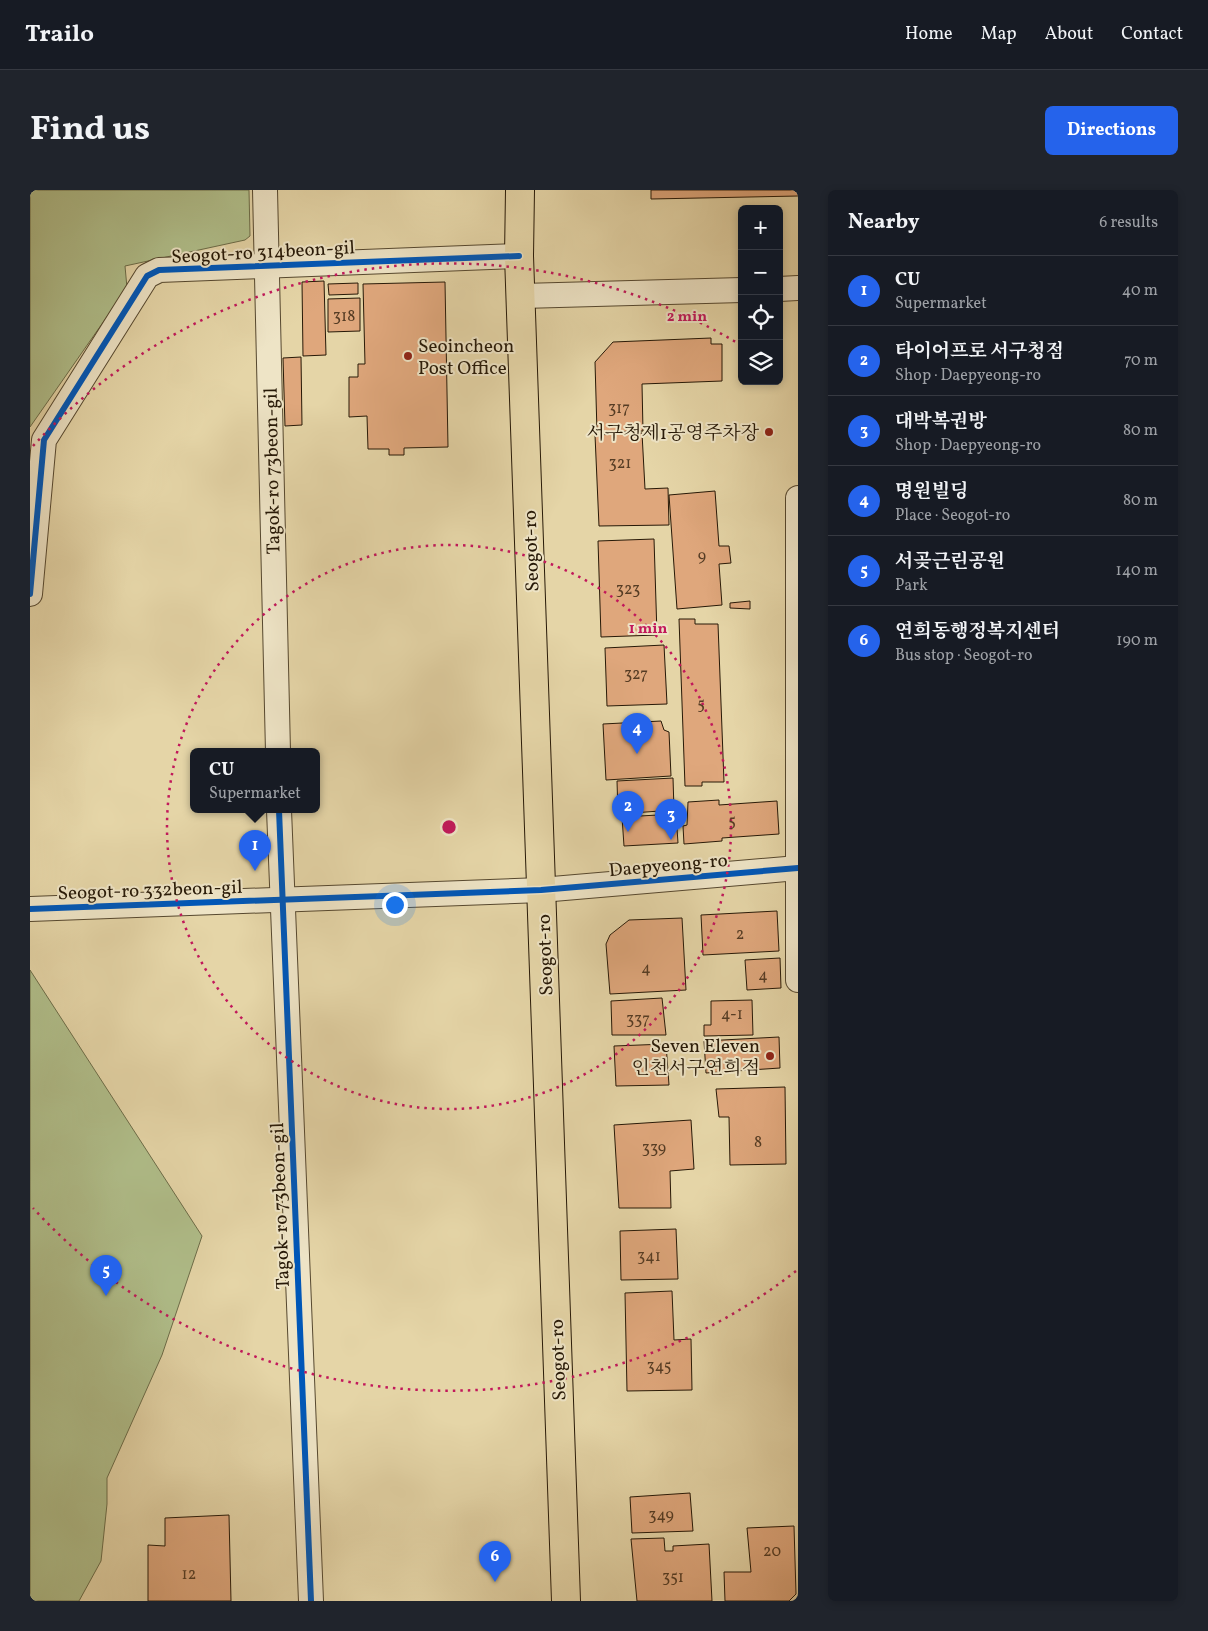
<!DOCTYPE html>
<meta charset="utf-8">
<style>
body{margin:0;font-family:Vollkorn,"Noto Serif KR",serif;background:#20242c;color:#f1f3f6}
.controls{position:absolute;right:15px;top:15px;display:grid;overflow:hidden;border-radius:8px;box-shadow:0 2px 8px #0003}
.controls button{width:45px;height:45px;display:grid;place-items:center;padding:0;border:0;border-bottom:1px solid #363941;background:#171b24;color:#f1f3f6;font:25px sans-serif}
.you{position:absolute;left:364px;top:714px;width:18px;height:18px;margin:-12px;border:4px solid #fff;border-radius:50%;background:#1a73e8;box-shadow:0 0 0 8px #1a73e833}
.badge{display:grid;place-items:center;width:32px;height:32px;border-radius:50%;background:#2563eb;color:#fff;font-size:16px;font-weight:700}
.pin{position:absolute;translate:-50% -41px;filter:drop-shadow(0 1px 2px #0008)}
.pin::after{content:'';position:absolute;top:26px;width:18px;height:15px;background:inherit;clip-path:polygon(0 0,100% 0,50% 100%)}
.popup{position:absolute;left:160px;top:558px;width:130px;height:65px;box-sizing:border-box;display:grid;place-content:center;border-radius:8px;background:#171b24;filter:drop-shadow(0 1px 4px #0005);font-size:16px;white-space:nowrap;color:#9ea1a6}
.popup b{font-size:19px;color:#f1f3f6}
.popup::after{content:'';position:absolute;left:50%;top:100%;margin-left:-10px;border:10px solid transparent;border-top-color:#171b24}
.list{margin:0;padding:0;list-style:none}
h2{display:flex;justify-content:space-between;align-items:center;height:65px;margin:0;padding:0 20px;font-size:21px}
h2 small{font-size:16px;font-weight:400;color:#9ea1a6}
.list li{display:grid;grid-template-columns:32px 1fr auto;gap:15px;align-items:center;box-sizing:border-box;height:70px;padding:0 20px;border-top:1px solid #363941}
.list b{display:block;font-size:19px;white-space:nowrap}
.list p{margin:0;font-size:16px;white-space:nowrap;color:#9ea1a6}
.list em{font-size:16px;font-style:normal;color:#9ea1a6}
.icon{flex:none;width:28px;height:28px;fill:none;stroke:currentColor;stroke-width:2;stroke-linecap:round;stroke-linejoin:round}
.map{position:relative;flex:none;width:768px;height:1411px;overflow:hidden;border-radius:8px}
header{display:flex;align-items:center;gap:30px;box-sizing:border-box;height:70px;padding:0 25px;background:#171b24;border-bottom:1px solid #363941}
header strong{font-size:24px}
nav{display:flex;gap:28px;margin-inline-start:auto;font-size:18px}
.intro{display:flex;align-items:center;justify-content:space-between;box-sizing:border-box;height:120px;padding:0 30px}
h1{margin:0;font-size:35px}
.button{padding:12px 22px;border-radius:8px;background:#2563eb;color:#fff;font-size:18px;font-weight:700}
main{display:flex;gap:30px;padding:0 30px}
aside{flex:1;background:#171b24;border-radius:8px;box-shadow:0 2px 8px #0003}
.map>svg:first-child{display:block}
.green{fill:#b0be8a;stroke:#6c6c48}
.building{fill:#dfa77c;stroke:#271907}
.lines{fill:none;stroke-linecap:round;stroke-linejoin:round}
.minor-casing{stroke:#56482f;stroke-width:26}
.major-casing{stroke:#271907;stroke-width:30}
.minor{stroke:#eee4c6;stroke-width:24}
.major{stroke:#e5d5a7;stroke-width:28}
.cycleway-casing{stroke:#eee4c6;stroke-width:9}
.cycleway{stroke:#0057b8;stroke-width:6}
.ring{fill:none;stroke:#c2185b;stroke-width:2.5;stroke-dasharray:2.5 5}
.poi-dot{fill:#8f2418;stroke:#eee4c6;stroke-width:2}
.labels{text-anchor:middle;stroke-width:4;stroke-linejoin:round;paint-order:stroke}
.number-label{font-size:16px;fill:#553c24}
.street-label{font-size:19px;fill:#271907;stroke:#eee4c6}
.poi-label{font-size:19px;fill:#271907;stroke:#eee4c6;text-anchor:end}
.centre{fill:#c2185b;stroke:#eee4c6;stroke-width:2.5}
.ring-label{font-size:15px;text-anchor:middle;font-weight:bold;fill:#c2185b;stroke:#eee4c6;stroke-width:4;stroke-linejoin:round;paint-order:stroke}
</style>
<header>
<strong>Trailo</strong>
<nav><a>Home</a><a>Map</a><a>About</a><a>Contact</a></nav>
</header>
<div class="intro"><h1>Find us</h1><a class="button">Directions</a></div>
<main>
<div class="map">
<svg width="768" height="1411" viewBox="0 0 768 1411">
<rect width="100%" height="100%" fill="#e5d5a7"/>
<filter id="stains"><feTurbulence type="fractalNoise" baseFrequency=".004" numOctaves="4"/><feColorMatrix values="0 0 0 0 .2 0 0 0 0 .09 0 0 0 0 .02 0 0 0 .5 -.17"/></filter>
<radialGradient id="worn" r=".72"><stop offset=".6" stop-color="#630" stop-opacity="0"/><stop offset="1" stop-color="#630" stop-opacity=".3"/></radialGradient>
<!-- green -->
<g class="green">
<path d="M0,0H219L220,46L215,50L95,76L97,98L0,237Z"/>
<path d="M0,780L172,1046L132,1165L77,1288V1314L71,1371L49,1411H0Z"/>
</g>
<!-- building -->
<g class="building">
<path d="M621,0H768V6L621,9Z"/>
<path d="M294,91L296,165L273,166L272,92Z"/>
<path d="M415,92L418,257L374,258V265H359V259H338L337,226L319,227V187H328V174H335L333,94Z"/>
<path d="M328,93V104L299,105L298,94Z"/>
<path d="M330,108V141L298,142V109Z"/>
<path d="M681,148V154H692V191L612,194L613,241L567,242L565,172L583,152Z"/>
<path d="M271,167L272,235L255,236L253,168Z"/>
<path d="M612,243L615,299L638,298L639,335L569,336L565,245Z"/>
<path d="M685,301L689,356H699L701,373L689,374L692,415L647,419L639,305Z"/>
<path d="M624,349L627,445L571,447L568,351Z"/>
<path d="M720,411V419L700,418V413Z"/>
<path d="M649,429H665V434H688L694,592H672V596H655Z"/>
<path d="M634,455L637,514L577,516L575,458Z"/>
<path d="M631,531L634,540L639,542L641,586L576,590L573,534Z"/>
<path d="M643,588L644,620L588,624L587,591Z"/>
<path d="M689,610V615L747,611L749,644L692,648V651L654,654L653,636L657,635L658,612Z"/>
<path d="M646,624L648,653L594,656L592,627Z"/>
<path d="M747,721L749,761L673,765L671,725Z"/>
<path d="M652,728L656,800L580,804L576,754L580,745L599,730Z"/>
<path d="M750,768L751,798L717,800L715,770Z"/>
<path d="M632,808L636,845H582L581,811Z"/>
<path d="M722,810L723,845L674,846V835H681V811Z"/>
<path d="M749,847L750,878L676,883L674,851Z"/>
<path d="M636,854L639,895L586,896L584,856Z"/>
<path d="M755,897L756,974L700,975L699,927H689L686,899Z"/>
<path d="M661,930L664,979L640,981L641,1018H589L584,935Z"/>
<path d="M646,1039L648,1089L591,1090L590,1041Z"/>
<path d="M642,1101L644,1150L661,1149L662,1200L597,1201L595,1103Z"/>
<path d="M660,1303L663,1341L602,1343L600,1307Z"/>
<path d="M199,1325L201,1411H118V1355L135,1356V1328Z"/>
<path d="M764,1336L766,1404L759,1411H695L694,1382H721L717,1338Z"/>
<path d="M634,1348L635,1361H643V1356L679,1354L682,1411H607L601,1349Z"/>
</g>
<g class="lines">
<!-- minor casing -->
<g class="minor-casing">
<g id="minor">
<path d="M235,0L248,562"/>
<path d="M749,99L768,98"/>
<path d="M492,106L712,100"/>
<path d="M768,308V790"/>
<path d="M0,404L14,250L117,86L129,80L489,66"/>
<path d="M249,620L281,1411"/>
<path d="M0,719L511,700L768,678"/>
</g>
</g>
<!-- major casing -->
<g class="major-casing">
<path id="major" d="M490,0L489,66L536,1411"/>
</g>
<!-- minor -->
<use href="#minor" class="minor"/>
<!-- major -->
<use href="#major" class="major"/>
<!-- cycleway casing -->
<g class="cycleway-casing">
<g id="cycleway">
<path d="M0,404L14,250L117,86L129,80L489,66"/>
<path d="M249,620L281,1411"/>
<path d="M0,719L511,700L768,678"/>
</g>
</g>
<!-- cycleway -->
<use href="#cycleway" class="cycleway"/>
</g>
<!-- distance rings -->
<g class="ring">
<circle cx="419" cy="637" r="282"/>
<path d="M766 1081A564 564 0 0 1 3 1018M3 256A564 564 0 0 1 709 154"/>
</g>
<!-- markers -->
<g class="poi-dot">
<circle cx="378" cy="166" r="5"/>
<circle cx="739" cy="242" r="5"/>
<circle cx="740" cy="866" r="5"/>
</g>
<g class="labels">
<!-- number labels -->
<g class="number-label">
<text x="314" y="131">318</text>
<text x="589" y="223">317</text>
<text x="590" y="278">321</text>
<text x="672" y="371">9</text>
<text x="598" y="404">323</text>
<text x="606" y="489">327</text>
<text x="671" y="519">5</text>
<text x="702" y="636">5</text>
<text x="710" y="749">2</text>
<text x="616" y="783">4</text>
<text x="733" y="790">4</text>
<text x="702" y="829">4-1</text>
<text x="608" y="834">337</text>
<text x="728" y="957">8</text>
<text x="624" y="963">339</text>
<text x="619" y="1071">341</text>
<text x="629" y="1181">345</text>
<text x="631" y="1330">349</text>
<text x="742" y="1366">20</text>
<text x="159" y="1389">12</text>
<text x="643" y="1392">351</text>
</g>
<!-- street labels -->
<g class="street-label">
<text transform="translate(233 61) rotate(-3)" y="7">Seogot-ro 314beon-gil</text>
<text transform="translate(241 281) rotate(-91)" y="7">Tagok-ro 73beon-gil</text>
<text transform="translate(500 361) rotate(-92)" y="7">Seogot-ro</text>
<text transform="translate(638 674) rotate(-5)" y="7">Daepyeong-ro</text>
<text transform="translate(120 699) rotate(-2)" y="7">Seogot-ro 332beon-gil</text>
<text transform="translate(514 765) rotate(-92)" y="7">Seogot-ro</text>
<text transform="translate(249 1016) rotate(-92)" y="7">Tagok-ro 73beon-gil</text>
<text transform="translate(527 1170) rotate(-92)" y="7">Seogot-ro</text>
</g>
<!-- poi labels -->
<g class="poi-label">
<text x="388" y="162" text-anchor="start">Seoincheon<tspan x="388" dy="22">Post Office</tspan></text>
<text x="729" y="249">서구청제1공영주차장</text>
<text x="730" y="862">Seven Eleven<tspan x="730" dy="22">인천서구연희점</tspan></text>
</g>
</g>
<circle cx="419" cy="637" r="8" class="centre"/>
<g class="ring-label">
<text x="657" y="131">2 min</text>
<text x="618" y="443">1 min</text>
</g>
<rect width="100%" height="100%" filter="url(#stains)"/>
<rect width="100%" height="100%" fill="url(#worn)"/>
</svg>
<div class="controls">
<button>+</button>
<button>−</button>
<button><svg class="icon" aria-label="locate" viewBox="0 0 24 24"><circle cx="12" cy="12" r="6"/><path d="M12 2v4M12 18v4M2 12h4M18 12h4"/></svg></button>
<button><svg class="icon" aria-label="layers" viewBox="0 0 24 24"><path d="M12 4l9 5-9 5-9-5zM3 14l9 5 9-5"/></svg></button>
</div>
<div class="you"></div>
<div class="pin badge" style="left:225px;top:681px">1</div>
<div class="popup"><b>CU</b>Supermarket</div>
<div class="pin badge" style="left:598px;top:642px">2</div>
<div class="pin badge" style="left:641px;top:650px">3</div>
<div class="pin badge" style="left:607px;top:564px">4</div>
<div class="pin badge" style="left:76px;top:1106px">5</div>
<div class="pin badge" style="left:465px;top:1392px">6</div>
</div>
<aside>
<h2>Nearby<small>6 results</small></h2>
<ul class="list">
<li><span class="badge">1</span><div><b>CU</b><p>Supermarket</p></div><em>40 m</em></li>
<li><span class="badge">2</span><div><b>타이어프로 서구청점</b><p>Shop · Daepyeong-ro</p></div><em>70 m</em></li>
<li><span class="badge">3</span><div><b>대박복권방</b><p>Shop · Daepyeong-ro</p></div><em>80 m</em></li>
<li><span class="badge">4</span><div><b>명원빌딩</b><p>Place · Seogot-ro</p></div><em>80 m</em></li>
<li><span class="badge">5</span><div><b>서곶근린공원</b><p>Park</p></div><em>140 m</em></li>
<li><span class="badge">6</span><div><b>연희동행정복지센터</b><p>Bus stop · Seogot-ro</p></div><em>190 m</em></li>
</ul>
</aside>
</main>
